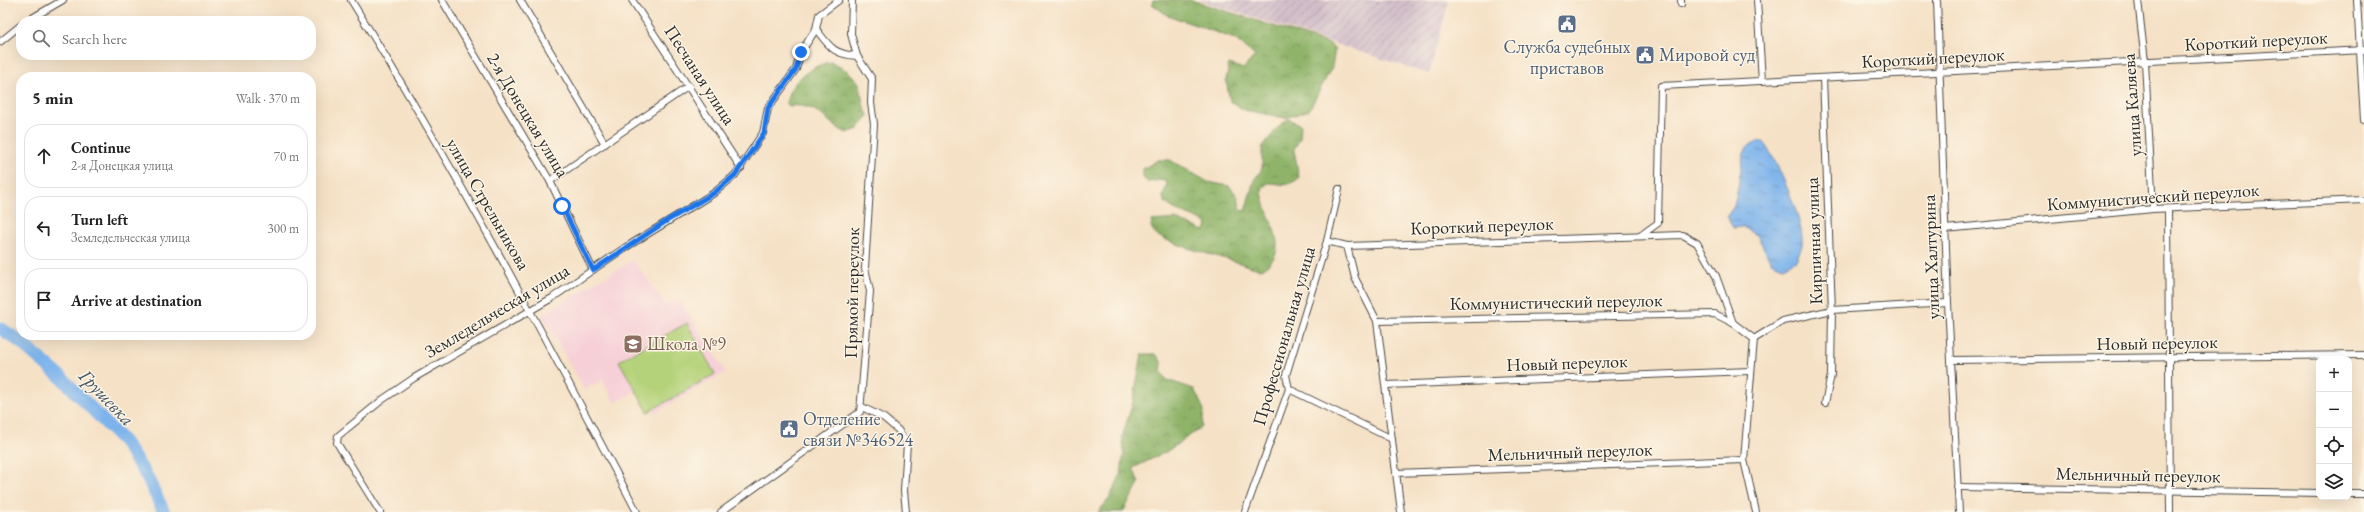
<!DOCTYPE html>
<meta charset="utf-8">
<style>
body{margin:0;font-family:"EB Garamond",serif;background:#f6f6f6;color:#222}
.controls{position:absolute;right:12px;bottom:12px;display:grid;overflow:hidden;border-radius:8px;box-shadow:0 4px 16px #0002}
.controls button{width:36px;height:36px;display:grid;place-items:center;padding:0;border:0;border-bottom:1px solid #e0e0e0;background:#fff;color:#222;font:20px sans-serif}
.stop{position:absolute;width:12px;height:12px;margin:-9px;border:3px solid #1a73e8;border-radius:50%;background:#fff}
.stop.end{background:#1a73e8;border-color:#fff;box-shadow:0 1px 4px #0008}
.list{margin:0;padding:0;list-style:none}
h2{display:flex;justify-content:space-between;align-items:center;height:52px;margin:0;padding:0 16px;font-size:17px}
h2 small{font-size:13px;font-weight:400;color:#767676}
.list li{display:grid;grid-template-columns:26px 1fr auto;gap:12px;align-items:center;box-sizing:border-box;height:64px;margin:0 8px 8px;padding:0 8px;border:1px solid #e0e0e0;border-radius:16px}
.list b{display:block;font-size:15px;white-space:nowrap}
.list p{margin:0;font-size:13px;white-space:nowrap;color:#767676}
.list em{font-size:13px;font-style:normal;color:#767676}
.icon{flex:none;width:22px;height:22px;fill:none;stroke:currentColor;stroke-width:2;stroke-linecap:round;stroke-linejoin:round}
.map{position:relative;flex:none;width:2364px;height:512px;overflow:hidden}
.search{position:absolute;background:#fff;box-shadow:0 4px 16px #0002;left:16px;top:16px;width:300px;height:44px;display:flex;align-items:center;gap:10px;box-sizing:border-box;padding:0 14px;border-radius:16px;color:#767676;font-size:15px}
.panel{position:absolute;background:#fff;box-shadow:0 4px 16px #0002;left:16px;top:72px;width:300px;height:268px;border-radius:16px}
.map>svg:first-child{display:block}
.built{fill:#f6cfd7}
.industrial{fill:url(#industrial-furrows)}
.forest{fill:url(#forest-crowns);stroke:#5d704a}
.pitch{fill:#b4d279;stroke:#707e52}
.water{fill:url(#water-ripples);stroke:#546f8c}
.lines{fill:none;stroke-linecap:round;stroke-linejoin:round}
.river{stroke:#7cb3ec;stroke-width:13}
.street-casing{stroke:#494642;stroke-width:8}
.street{stroke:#fff;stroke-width:6}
.route{stroke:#1a73e8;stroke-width:5}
.labels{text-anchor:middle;stroke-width:3;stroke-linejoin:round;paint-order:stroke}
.street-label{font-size:18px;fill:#2b2b2b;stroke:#fcf5e5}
.service-label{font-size:18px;fill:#4e5e75;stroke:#fcf5e5;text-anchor:start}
.education-label{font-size:18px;fill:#785e54;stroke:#fcf5e5;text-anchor:start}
.water-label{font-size:19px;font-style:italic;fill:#435465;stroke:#fcf5e5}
</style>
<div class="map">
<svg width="2364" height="512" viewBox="0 0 2364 512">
<defs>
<pattern id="industrial-furrows" width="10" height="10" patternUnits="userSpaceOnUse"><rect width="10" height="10" fill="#d1bdc9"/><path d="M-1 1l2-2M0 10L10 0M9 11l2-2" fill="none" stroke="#aa9aa3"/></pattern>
<pattern id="forest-crowns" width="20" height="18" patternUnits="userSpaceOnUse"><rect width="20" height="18" fill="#8fb469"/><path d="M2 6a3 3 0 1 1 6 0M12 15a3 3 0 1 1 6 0" fill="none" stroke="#759357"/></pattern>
<pattern id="water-ripples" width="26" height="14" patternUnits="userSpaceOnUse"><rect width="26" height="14" fill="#7cb3ec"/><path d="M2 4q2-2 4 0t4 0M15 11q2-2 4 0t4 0" fill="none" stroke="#6692bf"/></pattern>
</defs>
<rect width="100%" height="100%" fill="#fcf5e5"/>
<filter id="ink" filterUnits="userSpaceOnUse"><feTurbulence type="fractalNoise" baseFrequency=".025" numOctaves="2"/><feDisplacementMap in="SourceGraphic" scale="8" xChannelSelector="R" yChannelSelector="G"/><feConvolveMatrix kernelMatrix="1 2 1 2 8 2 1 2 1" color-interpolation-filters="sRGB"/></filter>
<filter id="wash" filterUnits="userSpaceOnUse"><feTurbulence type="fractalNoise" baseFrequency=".012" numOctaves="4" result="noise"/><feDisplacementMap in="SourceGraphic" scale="16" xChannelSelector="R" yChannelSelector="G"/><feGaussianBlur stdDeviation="0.9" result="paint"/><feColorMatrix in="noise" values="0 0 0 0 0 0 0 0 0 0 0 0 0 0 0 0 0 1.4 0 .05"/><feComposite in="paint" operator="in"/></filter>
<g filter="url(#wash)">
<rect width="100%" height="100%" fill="#f5e1c6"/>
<!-- built -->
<path class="built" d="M633,260L665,305L678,298L726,372L655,413L640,388L615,403L602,380L585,390L542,315Z"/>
<!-- industrial -->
<path class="industrial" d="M1198,0H1449L1429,74Z"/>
<!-- forest -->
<g class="forest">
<path d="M1153,0H1191L1330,44L1335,49L1332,67L1309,110L1286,118L1244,110L1230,101L1226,80L1229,64L1243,69L1255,56L1235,39L1167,15L1152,4Z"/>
<path d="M831,62L849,72L860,84L863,104L868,116L858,129L847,133C824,123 821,103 789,106L787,104C786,84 813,64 831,62Z"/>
<path d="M1289,119L1301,125L1300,138L1294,149L1299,178C1284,189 1285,183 1268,183L1262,188C1262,217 1296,248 1262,269C1251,268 1241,263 1230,260C1205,253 1180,247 1156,235L1151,227L1152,221L1175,219L1205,231L1207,224C1198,217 1163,209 1163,197C1163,192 1167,188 1167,182L1160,180L1148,182L1143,178V169L1158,160H1170L1208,182L1229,186L1237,195L1241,210L1245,211L1254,180L1262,169V147L1280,125Z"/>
<path d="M1142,354H1156L1162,363L1161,372L1167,380L1194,389L1204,410L1202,427L1166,452L1133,468L1139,483L1123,512H1098L1109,499L1121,474L1124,450L1122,437L1133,402Z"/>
</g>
<!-- pitch -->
<path class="pitch" d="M687,323L715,374L648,412L619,361Z"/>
<!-- water -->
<path class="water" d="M1757,141L1764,142C1777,162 1805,222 1802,245C1801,250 1798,255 1796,260L1783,267L1771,262L1757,235L1743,227L1733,228L1727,216L1734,206L1738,188L1743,156L1747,147Z"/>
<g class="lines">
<!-- river -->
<path class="river" d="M0,328L18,340L62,378L124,442L147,477L164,512"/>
</g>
</g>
<g filter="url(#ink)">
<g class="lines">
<!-- street casing -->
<g class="street-casing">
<g id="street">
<path d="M351,0C454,166 546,339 637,512"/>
<path d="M442,0L550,181L593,270"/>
<path d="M520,0L605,144"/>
<path d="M632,0L741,168"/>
<path d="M1757,0L1762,81"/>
<path d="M1937,0L1948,303L1959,512"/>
<path d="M2138,0L2145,62L2153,209"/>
<path d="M2357,0L2364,120"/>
<path d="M1681,4V0"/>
<path d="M27,21L63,0"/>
<path d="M816,29C830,47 833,54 857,56"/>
<path d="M0,42L21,25"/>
<path d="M1823,78L1832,310L1831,375L1825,403"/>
<path d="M550,181L689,86"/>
<path d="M2168,209L2170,512"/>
<path d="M1945,229L2153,209L2364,200"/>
<path d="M1640,236L1658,223L1661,86L2364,50"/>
<path d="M1327,241L1347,246L1683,235L1697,243L1716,276L1733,323L1754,339"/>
<path d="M1347,246L1355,278L1377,321L1401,512"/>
<path d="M1377,321L1715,314L1733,323"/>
<path d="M1754,339L1783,321L1832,310L1948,303"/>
<path d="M1754,339L1744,460L1756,512"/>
<path d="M1951,360L2364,355"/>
<path d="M1386,385L1750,371"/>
<path d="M1289,389L1392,439"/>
<path d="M862,407L884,418L898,430L907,443L904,491L906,512"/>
<path d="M1396,473L1744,460"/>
<path d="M1957,487L2319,493"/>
<path d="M2349,494H2364"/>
<path d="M380,512L337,443L338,436L382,400L414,378L552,298L623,249L714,193L735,175L763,133L768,108L796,69L801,52L816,29L819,15L839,0"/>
<path d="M721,512L860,412L870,291L865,268L874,124L871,103L872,79L857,56L851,34L852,0"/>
<path d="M1245,512L1289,389L1286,375L1327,241L1339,189"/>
</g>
</g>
<!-- street -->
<use href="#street" class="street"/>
</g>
</g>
<g class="lines" filter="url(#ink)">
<!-- route -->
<path class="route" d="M562,206L593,270L668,220L714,193L735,175L764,133L768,108L796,69L801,52"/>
</g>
<!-- icons -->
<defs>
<g id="civic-square" transform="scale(1)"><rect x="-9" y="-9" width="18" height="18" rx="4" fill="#5c6f8a" stroke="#fcf5e5"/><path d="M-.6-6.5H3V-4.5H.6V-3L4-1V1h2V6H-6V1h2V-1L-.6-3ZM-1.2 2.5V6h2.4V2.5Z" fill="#fff"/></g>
<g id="school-square" transform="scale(1)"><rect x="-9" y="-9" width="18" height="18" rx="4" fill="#8d6e63" stroke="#fcf5e5"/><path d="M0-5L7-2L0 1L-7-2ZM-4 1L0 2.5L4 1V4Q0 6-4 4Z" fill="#fff"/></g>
</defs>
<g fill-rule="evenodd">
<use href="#civic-square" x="1567" y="24"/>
<use href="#civic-square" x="1645" y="55"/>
<use href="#school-square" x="633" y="344"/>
<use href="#civic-square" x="789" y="429"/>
</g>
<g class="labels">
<!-- street labels -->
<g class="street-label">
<text transform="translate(2256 41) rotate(-3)" y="6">Короткий переулок</text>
<text transform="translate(1933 58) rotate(-3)" y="6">Короткий переулок</text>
<text transform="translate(700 75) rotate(57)" y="6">Песчаная улица</text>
<text transform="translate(2132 105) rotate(-94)" y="6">улица Каляева</text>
<text transform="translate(528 115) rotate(59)" y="6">2-я Донецкая улица</text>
<text transform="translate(2153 197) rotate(-4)" y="6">Коммунистический переулок</text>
<text transform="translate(488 204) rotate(60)" y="6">улица Стрельникова</text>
<text transform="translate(1482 226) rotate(-2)" y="6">Короткий переулок</text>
<text transform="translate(1814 241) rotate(-92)" y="6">Кирпичная улица</text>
<text transform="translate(1931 257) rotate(-92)" y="6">улица Халтурина</text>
<text transform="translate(852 293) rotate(-89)" y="6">Прямой переулок</text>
<text transform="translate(1556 302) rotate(-1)" y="6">Коммунистический переулок</text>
<text transform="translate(497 311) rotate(-31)" y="6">Земледельческая улица</text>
<text transform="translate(1284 336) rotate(-74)" y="6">Профессиональная улица</text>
<text transform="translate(2157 343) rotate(-1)" y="6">Новый переулок</text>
<text transform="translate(1567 363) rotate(-2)" y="6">Новый переулок</text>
<text transform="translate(1570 452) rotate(-2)" y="6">Мельничный переулок</text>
<text transform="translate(2138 475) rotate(1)" y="6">Мельничный переулок</text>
</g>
<!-- service labels -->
<g class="service-label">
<text x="1567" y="53" text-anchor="middle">Служба судебных<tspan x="1567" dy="21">приставов</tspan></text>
<text x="1659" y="61">Мировой суд</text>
<text x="803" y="425">Отделение<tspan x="803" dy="21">связи №346524</tspan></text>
</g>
<!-- education labels -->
<g class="education-label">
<text x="647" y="350">Школа №9</text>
</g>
<!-- water labels -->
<g class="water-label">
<text transform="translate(107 397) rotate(46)" y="7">Грушевка</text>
</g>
</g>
</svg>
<div class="controls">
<button>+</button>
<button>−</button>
<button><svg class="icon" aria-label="locate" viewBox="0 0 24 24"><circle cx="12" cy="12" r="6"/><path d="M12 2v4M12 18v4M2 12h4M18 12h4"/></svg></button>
<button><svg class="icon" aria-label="layers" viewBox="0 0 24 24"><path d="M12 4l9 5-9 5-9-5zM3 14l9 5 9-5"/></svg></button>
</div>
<div class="stop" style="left:562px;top:206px"></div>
<div class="stop end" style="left:801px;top:52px"></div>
<div class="search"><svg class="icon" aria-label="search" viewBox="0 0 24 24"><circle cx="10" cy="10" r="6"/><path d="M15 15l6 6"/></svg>Search here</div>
<section class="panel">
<h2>5 min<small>Walk · 370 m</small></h2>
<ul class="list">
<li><svg class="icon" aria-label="ahead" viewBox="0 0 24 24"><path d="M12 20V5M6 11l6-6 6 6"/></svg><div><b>Continue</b><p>2-я Донецкая улица</p></div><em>70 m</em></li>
<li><svg class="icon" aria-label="left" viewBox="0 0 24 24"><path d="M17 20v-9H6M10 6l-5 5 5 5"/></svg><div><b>Turn left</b><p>Земледельческая улица</p></div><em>300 m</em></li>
<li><svg class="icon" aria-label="arrive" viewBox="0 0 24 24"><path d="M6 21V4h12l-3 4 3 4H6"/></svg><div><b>Arrive at destination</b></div></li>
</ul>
</section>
</div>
